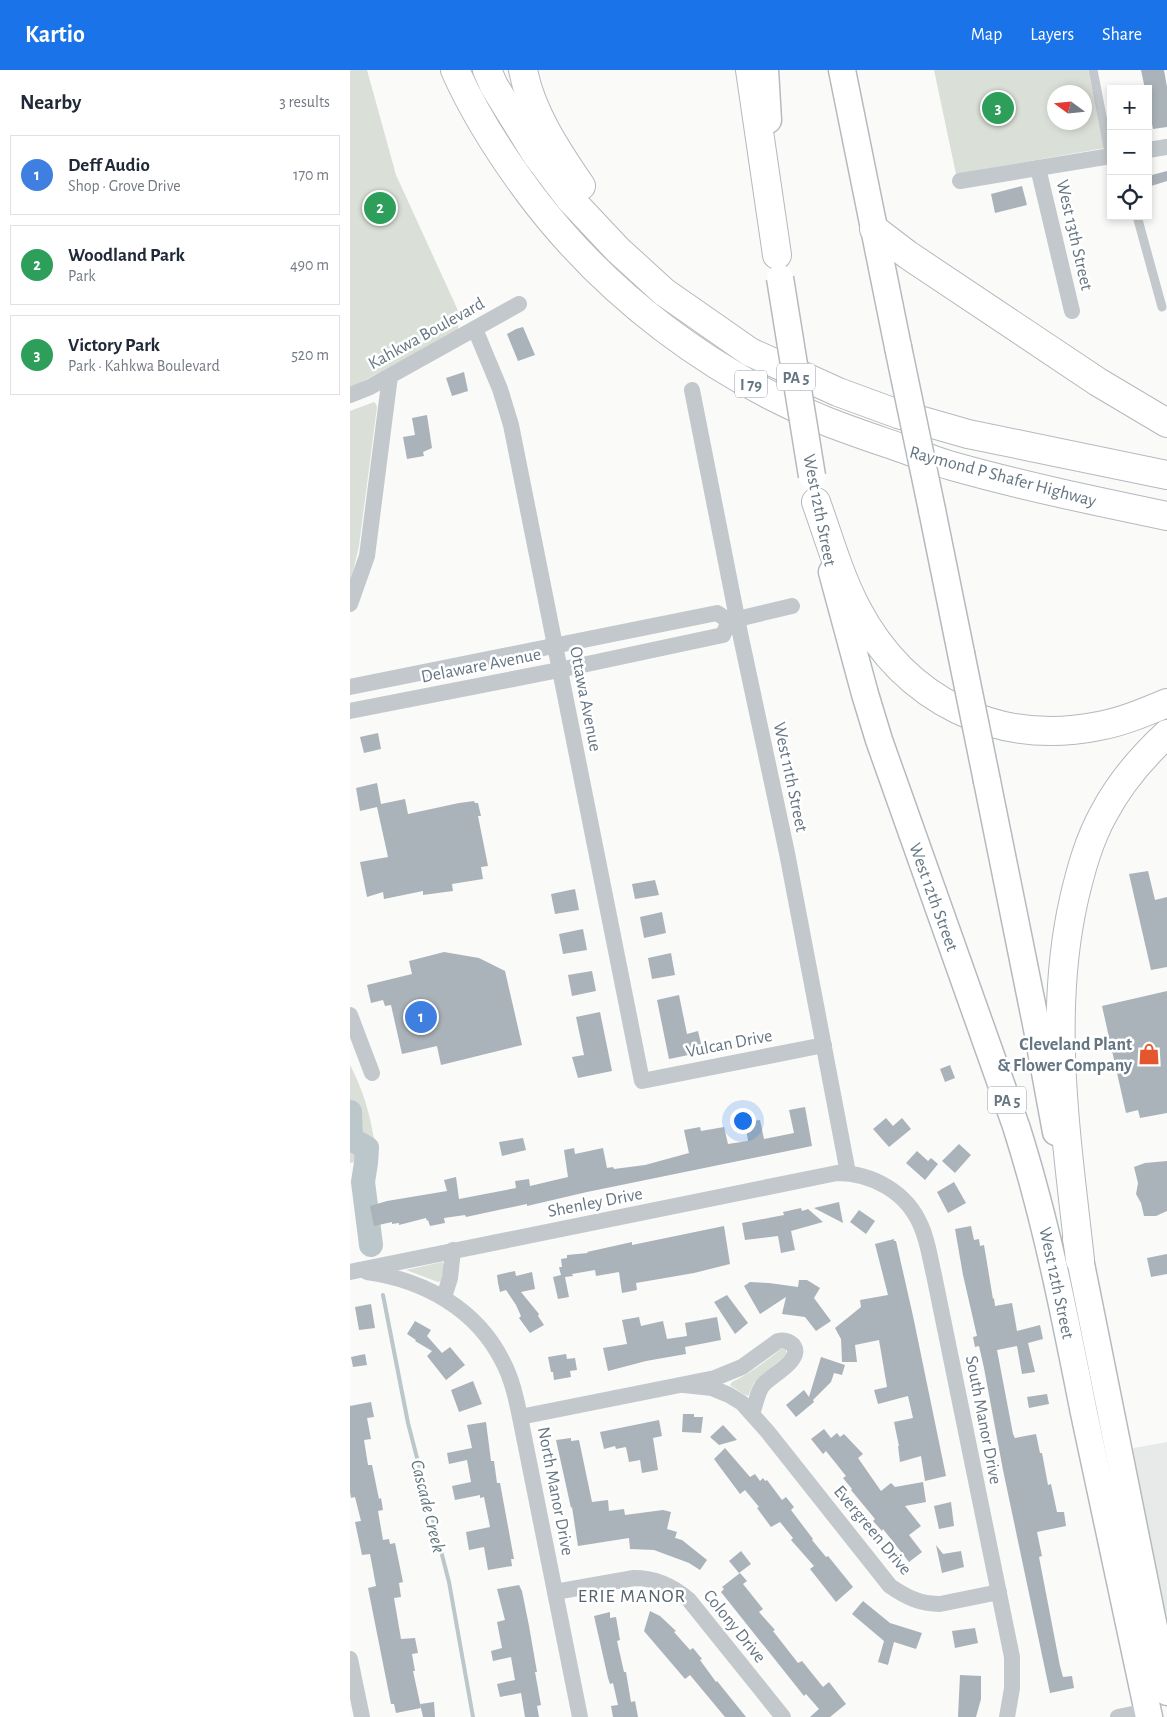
<!DOCTYPE html>
<meta charset="utf-8">
<style>
body{margin:0;font-family:"Alegreya Sans",sans-serif;background:#f2f2f3;color:#1f2937}
.controls{position:absolute;right:15px;top:15px;display:grid;overflow:hidden;border-radius:0px;box-shadow:0 2px 8px #0003}
.controls button{width:45px;height:45px;display:grid;place-items:center;padding:0;border:0;border-bottom:1px solid #e0e1e3;background:#fff;color:#1f2937;font:25px sans-serif}
.compass{position:absolute;left:697px;top:15px;width:45px;height:45px;border-radius:50%;background:#fff;box-shadow:0 2px 8px #0003;rotate:285deg}
.you{position:absolute;left:392px;top:1050px;width:18px;height:18px;margin:-12px;border:4px solid #fff;border-radius:50%;background:#1a73e8;box-shadow:0 0 0 8px #1a73e833}
.badge{display:grid;place-items:center;width:32px;height:32px;border-radius:50%;background:#1a73e8;color:#fff;font-size:16px;font-weight:700}
.pin{position:absolute;translate:-50% -50%;border:2px solid #fff;box-shadow:0 1px 5px #0006}
.list{margin:0;padding:0;list-style:none}
h2{display:flex;justify-content:space-between;align-items:center;height:65px;margin:0;padding:0 20px;font-size:21px}
h2 small{font-size:16px;font-weight:400;color:#747a83}
.list li{display:grid;grid-template-columns:32px 1fr auto;gap:15px;align-items:center;box-sizing:border-box;height:80px;margin:0 10px 10px;padding:0 10px;border:1px solid #e0e1e3;border-radius:0px}
.list b{display:block;font-size:19px;white-space:nowrap}
.list p{margin:0;font-size:16px;white-space:nowrap;color:#747a83}
.list em{font-size:16px;font-style:normal;color:#747a83}
.icon{flex:none;width:28px;height:28px;fill:none;stroke:currentColor;stroke-width:2;stroke-linecap:round;stroke-linejoin:round}
.map{position:relative;flex:none;width:817px;height:1647px;overflow:hidden}
header{display:flex;align-items:center;gap:30px;box-sizing:border-box;height:70px;padding:0 25px;background:#1a73e8;color:#fff}
header strong{font-size:24px}
nav{display:flex;gap:28px;margin-inline-start:auto;font-size:18px}
main{display:flex}
aside{flex:1;background:#fff}
.map>svg:first-child{display:block}
.built{fill:#e8e9e9}
.green{fill:#dadfd7;fill-rule:evenodd}
.lines{fill:none;stroke-linecap:round;stroke-linejoin:round}
.stream{stroke:#bbc7cb;stroke-width:4}
.river{stroke:#bbc7cb;stroke-width:24}
.building{fill:#aab3b9}
.primary-casing{stroke:#b5babe;stroke-width:29}
.highway-casing{stroke:#b4b9bd;stroke-width:30}
.lane{stroke:#c3c8cc;stroke-width:9}
.street{stroke:#c3c8cc;stroke-width:16}
.primary{stroke:#fff;stroke-width:26}
.highway{stroke:#fff;stroke-width:28}
.primary-bridge-casing{stroke:#b5babe;stroke-width:29;stroke-linecap:butt}
.primary-bridge{stroke:#fff;stroke-width:26}
.labels{text-anchor:middle;stroke-width:5;stroke-linejoin:round;paint-order:stroke}
.shield{fill:#fff;stroke:#939fa8;stroke-width:1}
.shield-label{font-size:16px;font-weight:bold;fill:#657683}
.street-label{font-size:18px;fill:#657683;stroke:#fff}
.poi-label{font-size:18px;font-weight:bold;fill:#657683;stroke:#fff;text-anchor:end}
.water-label{font-size:19px;font-style:italic;fill:#60757c;stroke:#fff}
.neighbourhood-label{font-size:19px;letter-spacing:1px;fill:#57646e;stroke:#fff}
</style>
<header>
<strong>Kartio</strong>
<nav><a>Map</a><a>Layers</a><a>Share</a></nav>
</header>
<main>
<aside>
<h2>Nearby<small>3 results</small></h2>
<ul class="list">
<li><span class="badge" style="background:#3f7fe0">1</span><div><b>Deff Audio</b><p>Shop · Grove Drive</p></div><em>170 m</em></li>
<li><span class="badge" style="background:#2e9e5b">2</span><div><b>Woodland Park</b><p>Park</p></div><em>490 m</em></li>
<li><span class="badge" style="background:#2e9e5b">3</span><div><b>Victory Park</b><p>Park · Kahkwa Boulevard</p></div><em>520 m</em></li>
</ul>
</aside>
<div class="map">
<svg width="817" height="1647" viewBox="0 0 817 1647">
<rect width="100%" height="100%" fill="#fafaf8"/>
<!-- built -->
<path class="built" d="M817,1372V1574L778,1379Z"/>
<!-- green -->
<g class="green">
<path d="M0,0H17L46,105L111,247L107,261L0,318Z"/>
<path d="M584,0H738L755,78L606,104ZM704,22H734V52H704Z"/>
<path d="M24,332L26,334L27,337L9,476L0,514V341Z"/>
<path d="M0,995C17,1028 21,1051 27,1087L0,1093Z"/>
<path d="M92,1192L95,1196L91,1211L88,1212L56,1200Z"/>
<path d="M431,1279H436V1285L404,1313L398,1326L393,1324L380,1315L382,1312C400,1304 416,1291 431,1279Z"/>
</g>
<g class="lines">
<!-- stream -->
<path class="stream" d="M33,1225L58,1353L99,1512L123,1647"/>
<!-- river -->
<path class="river" d="M0,1042L1,1069L17,1078L16,1093L13,1112L21,1175"/>
</g>
<!-- building -->
<g class="building">
<path d="M791,0H814L817,17V57L803,59L802,54H798V19H795Z"/>
<path d="M817,101V111L798,117V106Z"/>
<path d="M672,116L677,135L645,143L641,124Z"/>
<path d="M173,257L185,285L168,291L157,264L166,259Z"/>
<path d="M114,302L118,321L102,326L96,308Z"/>
<path d="M77,345L82,378L73,382L74,386L57,389L53,367L65,365L62,348Z"/>
<path d="M28,663L31,679L14,683L10,667Z"/>
<path d="M27,713L31,734L55,729L58,744L109,733L124,731L125,733H128L131,746H128L138,796L131,797L133,809L102,814L103,821L73,825V821L34,829L33,822L17,827L10,792L38,787L27,737L10,741L6,718Z"/>
<path d="M798,801L805,830L817,827V897L801,900L779,804Z"/>
<path d="M305,810L309,825L285,829L282,814Z"/>
<path d="M225,819L229,840L205,844L201,824Z"/>
<path d="M312,842L316,863L294,868L290,847Z"/>
<path d="M233,859L237,880L213,884L209,864Z"/>
<path d="M94,882L129,888L155,901L172,975L91,995L87,976L52,984L41,935L35,936L33,930L21,933L17,915L62,904L59,891Z"/>
<path d="M321,883L325,905L302,909L298,888Z"/>
<path d="M242,901L246,921L222,926L218,905Z"/>
<path d="M817,921V1043L790,1048L788,1040L776,1043L752,936Z"/>
<path d="M329,925L337,964L348,961L353,982L319,989L307,930Z"/>
<path d="M250,942L262,1001L228,1008L222,987L234,985L226,947Z"/>
<path d="M600,995L605,1008L595,1012L590,999Z"/>
<path d="M455,1037L462,1076L237,1122L177,1136V1134L116,1147L115,1145L94,1148L95,1153L80,1156L78,1150L77,1151L76,1148L49,1155V1153L42,1154V1152L24,1156L20,1136L37,1131L97,1121L94,1110L106,1107L109,1129L166,1118L165,1111L179,1109L180,1116L218,1107L214,1080L224,1078L225,1084L253,1078L257,1098L263,1097L264,1099L295,1095L339,1083L334,1060L350,1057L351,1061L374,1057L378,1074L398,1071L395,1052L410,1050L414,1069L444,1063L439,1040Z"/>
<path d="M536,1048L543,1056L552,1048L561,1059L539,1077L523,1059Z"/>
<path d="M173,1068L176,1080L152,1086L149,1072Z"/>
<path d="M609,1074L621,1085L605,1103L592,1091Z"/>
<path d="M567,1081L578,1091L581,1088L588,1094L575,1110L556,1093Z"/>
<path d="M817,1091V1141L806,1146H794L791,1133L786,1124L788,1113L784,1097L795,1093Z"/>
<path d="M604,1112L616,1133L598,1143L587,1122Z"/>
<path d="M489,1132L493,1153L464,1138Z"/>
<path d="M451,1138L452,1141L458,1139L473,1152L441,1161L445,1180L431,1183L428,1166L395,1170L392,1153L434,1145L433,1142Z"/>
<path d="M509,1140L525,1151L516,1164L500,1152Z"/>
<path d="M374,1156L380,1194L344,1203L286,1213L287,1220L272,1223L269,1202L246,1206L245,1200L222,1204L223,1206L215,1207L219,1227L208,1229L203,1207L211,1205L209,1197H212L211,1189L217,1188V1185L238,1183L237,1182L282,1172V1175Z"/>
<path d="M621,1156L624,1170L629,1169L630,1176L634,1175L643,1229L644,1228L645,1236L662,1233L667,1261L690,1255L693,1269L678,1273L685,1302L672,1304L667,1276L647,1280L663,1364L665,1368L686,1364L690,1383H692L698,1415L701,1414L707,1442H714L716,1456L687,1462L692,1486L689,1487L710,1596L713,1607L722,1606L724,1618L700,1623L653,1400L634,1298L629,1276L625,1277L623,1267L627,1266L613,1205L605,1159Z"/>
<path d="M544,1169V1171H546L563,1246L596,1406L575,1411L571,1386L550,1392L548,1376H549L544,1352L563,1348L558,1326L528,1334L524,1320L537,1317L529,1270L505,1275L507,1292H492L491,1269L485,1258L511,1237L510,1230L538,1225L525,1174Z"/>
<path d="M817,1184V1204L801,1207L797,1188Z"/>
<path d="M165,1201L166,1206L182,1202L185,1219L171,1222L189,1244L188,1246L194,1255L180,1263L169,1248L171,1246L166,1235L156,1220L150,1222L148,1213L147,1205Z"/>
<path d="M449,1210H457L470,1218L464,1228L481,1251L466,1261L455,1247L432,1244L436,1227L410,1244L394,1216L400,1212L419,1213L448,1217Z"/>
<path d="M377,1225L398,1253L385,1264L364,1232Z"/>
<path d="M21,1234L25,1258L9,1260L5,1237Z"/>
<path d="M289,1247L291,1256L313,1251L317,1269L337,1266L335,1253L367,1247L371,1270L335,1277L336,1284L296,1291L258,1301L253,1278L277,1274L272,1250Z"/>
<path d="M65,1251L81,1260L77,1266L92,1283L100,1277L115,1295L96,1310L77,1286L82,1281L65,1271L66,1270L57,1264Z"/>
<path d="M15,1284L17,1295L3,1297L1,1287Z"/>
<path d="M216,1284L217,1289L225,1288L227,1300L220,1301L221,1307L204,1310L203,1302H201L198,1287Z"/>
<path d="M471,1287L495,1295L492,1305L484,1303L481,1312L463,1330L464,1332L446,1347L436,1335L454,1320L459,1327Z"/>
<path d="M123,1311L132,1334L109,1342L101,1320Z"/>
<path d="M697,1324L699,1334L679,1338L677,1327Z"/>
<path d="M21,1332L24,1347L17,1348L21,1369L14,1370L18,1395H22L29,1429L31,1428L33,1440L28,1441L33,1470L39,1469L40,1474L45,1473L53,1512L49,1513L51,1527L44,1528L51,1569L65,1568L68,1583L62,1584L65,1601H63L71,1638L46,1643L44,1634H41L18,1518L26,1516L20,1484L12,1485L5,1452L11,1451L5,1427L1,1428L0,1422V1336Z"/>
<path d="M333,1344H344V1347H353L351,1363L332,1362Z"/>
<path d="M309,1350L312,1366L303,1368L308,1400L292,1403L290,1390L279,1392L276,1377L266,1379L265,1376L254,1379L250,1362Z"/>
<path d="M136,1352L141,1391H144L147,1413H150L164,1489H161L162,1496L138,1500L134,1477L119,1480L116,1462L140,1457L134,1427L130,1428V1425L105,1430L102,1416L121,1412L117,1390L99,1394L97,1383L122,1378L117,1355Z"/>
<path d="M373,1355L387,1370L369,1375L360,1367Z"/>
<path d="M474,1359L481,1368L487,1363L490,1367L494,1364L513,1384L508,1388L531,1421L541,1413L545,1417L573,1412L576,1432L555,1436L571,1456L559,1465L572,1482L559,1492L533,1459L532,1461L523,1451L525,1449L501,1420L502,1419L493,1408L496,1406L476,1381L473,1384L461,1369Z"/>
<path d="M221,1368V1371L229,1370L242,1432L258,1430L259,1441L274,1439L275,1445L313,1440L321,1442L317,1459L327,1462L325,1468L332,1470L357,1490L350,1500L339,1493L304,1480L280,1479L279,1468L228,1476L222,1437L221,1438L206,1370Z"/>
<path d="M375,1378L400,1407L405,1404L410,1411L413,1408L415,1411L417,1410L432,1430L436,1427L444,1437L441,1440L463,1469L462,1470L476,1487L478,1486L503,1517L486,1532L460,1499L464,1496L441,1470L443,1468L430,1452L421,1457L407,1438L409,1437L395,1420L390,1424L364,1389Z"/>
<path d="M601,1432L604,1456L589,1459L584,1436Z"/>
<path d="M586,1475L593,1484L611,1481L614,1497L592,1503Z"/>
<path d="M391,1481L401,1494L389,1503L379,1491Z"/>
<path d="M390,1503L397,1511L393,1514L413,1539L409,1542L425,1560L423,1561L448,1593L452,1591L473,1617L479,1612L496,1634L480,1647H460L469,1639L456,1624L454,1626L371,1522L374,1519L372,1517Z"/>
<path d="M169,1515L172,1521L179,1556L187,1602H185L191,1635L187,1636L189,1647H175L171,1623L150,1627L147,1614L165,1610L161,1587L143,1591L141,1581L152,1578L147,1552L155,1550L147,1519Z"/>
<path d="M513,1531L540,1553L572,1563L566,1579L544,1572L538,1595L528,1592L534,1571L502,1544Z"/>
<path d="M300,1541L310,1546L326,1561L324,1562L340,1580L343,1578L352,1589L350,1590L366,1612L367,1611L396,1647H375L340,1605L335,1609L294,1561Z"/>
<path d="M260,1542V1548L266,1547L270,1570L267,1571L274,1602H276L281,1632L285,1631L288,1647H263L261,1636L268,1635L263,1613L260,1614L258,1608L244,1546Z"/>
<path d="M625,1558L628,1573L605,1578L602,1561Z"/>
<path d="M610,1605L631,1606V1629L626,1647H608Z"/>
<path d="M84,1632L85,1647H73L70,1634Z"/>
</g>
<g class="lines">
<!-- primary casing -->
<g class="primary-casing">
<g id="primary">
<path d="M415,0L418,50"/>
<path d="M492,0L548,277"/>
<path d="M582,440L611,583"/>
<path d="M482,502L515,624L529,670L666,1056C696,1150 715,1247 734,1343C755,1445 777,1546 799,1647"/>
<path d="M637,711L687,959L706,1062"/>
<path d="M726,1169L817,1622"/>
</g>
</g>
<!-- highway casing -->
<g class="highway-casing">
<g id="highway">
<path d="M105,0C125,45 151,85 180,124C256,225 361,304 478,352C501,361 525,369 548,377C566,383 584,391 602,396C673,416 745,431 817,446"/>
<path d="M137,0L144,16L186,84L220,129L268,180L314,222L400,282L488,322L548,344L618,364L817,405"/>
<path d="M173,0C181,42 207,81 231,116"/>
<path d="M400,0L427,185"/>
<path d="M524,159L558,185L748,312L817,353"/>
<path d="M466,432C479,468 489,505 507,539C555,630 647,677 749,656C772,652 795,642 817,633"/>
<path d="M730,1190C717,1070 697,948 724,829C731,799 739,770 754,743C770,713 792,687 817,664"/>
</g>
</g>
<!-- lane -->
<g class="lane">
<path d="M743,0L760,87"/>
<path d="M787,146L812,237"/>
</g>
<!-- street -->
<g class="street">
<path d="M798,80L817,77"/>
<path d="M688,98L722,241"/>
<path d="M610,111L761,86"/>
<path d="M125,259L150,319L161,355C204,574 249,792 292,1011L474,975"/>
<path d="M342,320L390,563L437,783L498,1103"/>
<path d="M0,325L20,317L169,234"/>
<path d="M0,534L17,486L40,306"/>
<path d="M379,551L442,536"/>
<path d="M0,617L367,543L379,551L373,565L209,600L0,641"/>
<path d="M0,945L22,1003"/>
<path d="M0,1202L487,1103C522,1103 557,1122 571,1156C578,1171 580,1189 584,1205L662,1587V1618L657,1647"/>
<path d="M17,1202C74,1210 127,1239 153,1292C162,1309 166,1328 170,1347L230,1647"/>
<path d="M94,1227L100,1208L103,1180"/>
<path d="M334,1315L362,1318L379,1325L392,1333L417,1361L540,1516C556,1527 570,1534 590,1534L649,1522"/>
<path d="M170,1347L365,1308L392,1297L428,1271C433,1270 439,1271 443,1275C454,1290 421,1305 413,1315C407,1322 406,1334 402,1343"/>
<path d="M205,1522L284,1508C306,1508 323,1516 339,1530L433,1647"/>
<path d="M0,1589L12,1647"/>
<path d="M768,1647L797,1641"/>
</g>
<!-- primary -->
<use href="#primary" class="primary"/>
<!-- highway -->
<use href="#highway" class="highway"/>
<!-- primary-bridge casing -->
<g class="primary-bridge-casing">
<g id="primary-bridge">
<path d="M430,208L462,406"/>
<path d="M548,277L582,440"/>
<path d="M611,583L637,711"/>
</g>
</g>
<!-- primary-bridge -->
<use href="#primary-bridge" class="primary-bridge"/>
</g>
<!-- icons -->
<defs>
<g id="shop-bare" transform="scale(1.725)"><path d="M-5-2.5h2.3a2.7 3.5 0 0 1 5.4 0H5L5.5 6h-11ZM-1.5-2.5h3a1.5 2.3 0 0 0-3 0Z" fill="#e4572e" stroke="#fff" stroke-width="2.5" paint-order="stroke"/></g>
</defs>
<g fill-rule="evenodd">
<use href="#shop-bare" x="799" y="984"/>
</g>
<g class="labels">
<!-- shield labels -->
<g class="shield">
<rect x="427" y="293.5" width="38" height="27" rx="4"/>
<rect x="385" y="300.5" width="32" height="27" rx="4"/>
<rect x="638" y="1016.5" width="38" height="27" rx="4"/>
</g>
<g class="shield-label">
<text x="446" y="313">PA 5</text>
<text x="401" y="320">I 79</text>
<text x="657" y="1036">PA 5</text>
</g>
<!-- street labels -->
<g class="street-label">
<text transform="translate(725 165) rotate(77)" y="6">West 13th Street</text>
<text transform="translate(76 263) rotate(-29)" y="6">Kahkwa Boulevard</text>
<text transform="translate(653 406) rotate(15)" y="6">Raymond P Shafer Highway</text>
<text transform="translate(470 440) rotate(79)" y="6">West 12th Street</text>
<text transform="translate(131 595) rotate(-11)" y="6">Delaware Avenue</text>
<text transform="translate(236 629) rotate(79)" y="6">Ottawa Avenue</text>
<text transform="translate(441 707) rotate(78)" y="6">West 11th Street</text>
<text transform="translate(584 827) rotate(70)" y="6">West 12th Street</text>
<text transform="translate(379 973) rotate(-11)" y="6">Vulcan Drive</text>
<text transform="translate(245 1132) rotate(-11)" y="6">Shenley Drive</text>
<text transform="translate(707 1213) rotate(78)" y="6">West 12th Street</text>
<text transform="translate(634 1350) rotate(79)" y="6">South Manor Drive</text>
<text transform="translate(206 1421) rotate(79)" y="6">North Manor Drive</text>
<text transform="translate(523 1460) rotate(50)" y="6">Evergreen Drive</text>
<text transform="translate(385 1556) rotate(51)" y="6">Colony Drive</text>
</g>
<!-- poi labels -->
<g class="poi-label">
<text x="782" y="980">Cleveland Plant<tspan x="782" dy="21">&amp; Flower Company</tspan></text>
</g>
<!-- water labels -->
<g class="water-label">
<text transform="translate(79 1436) rotate(76)" y="7">Cascade Creek</text>
</g>
<!-- neighbourhood labels -->
<g class="neighbourhood-label">
<text x="282" y="1532">ERIE MANOR</text>
</g>
</g>
</svg>
<div class="controls">
<button>+</button>
<button>−</button>
<button><svg class="icon" aria-label="locate" viewBox="0 0 24 24"><circle cx="12" cy="12" r="6"/><path d="M12 2v4M12 18v4M2 12h4M18 12h4"/></svg></button>
</div>
<svg class="compass" viewBox="-18 -18 36 36"><path d="M0-13l5 13h-10z" fill="#e53935"/><path d="M0 13l5-13h-10z" fill="#747a83"/></svg>
<div class="you"></div>
<div class="pin badge" style="left:71px;top:947px;background:#3f7fe0">1</div>
<div class="pin badge" style="left:30px;top:138px;background:#2e9e5b">2</div>
<div class="pin badge" style="left:648px;top:38px;background:#2e9e5b">3</div>
</div>
</main>
